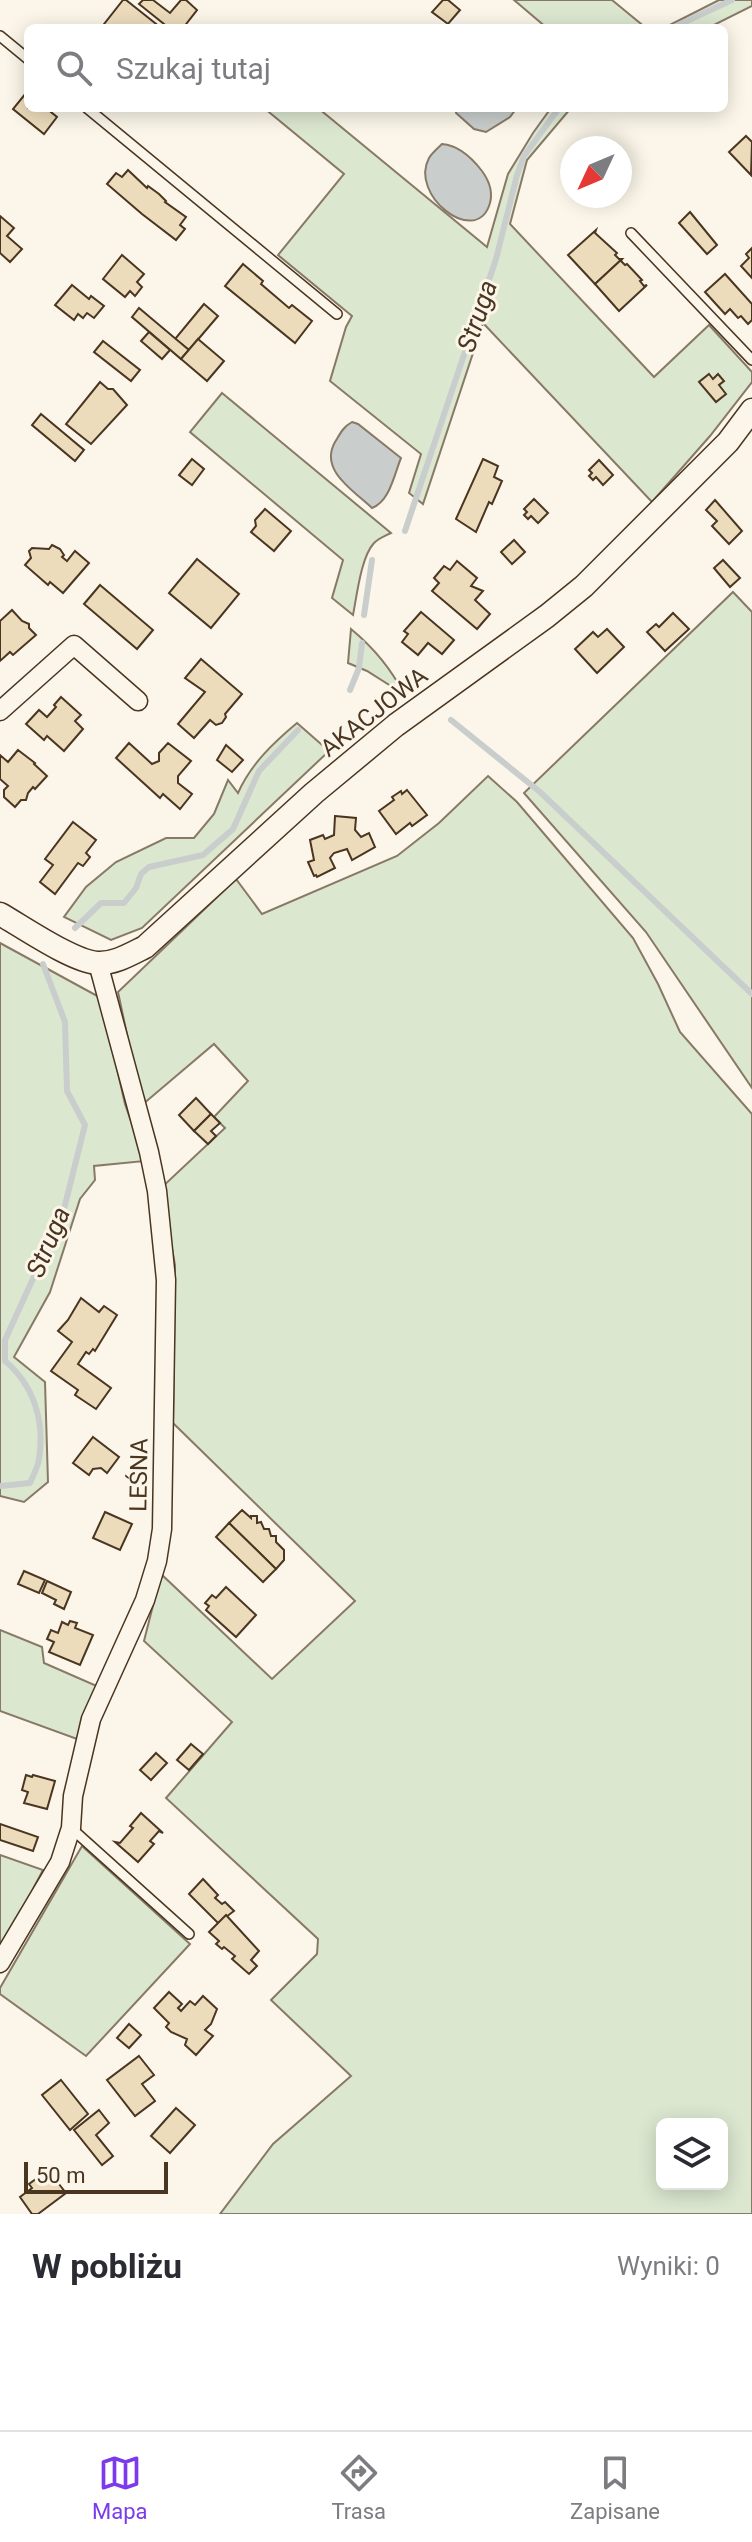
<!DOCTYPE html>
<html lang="pl">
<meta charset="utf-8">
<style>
body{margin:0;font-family:Roboto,sans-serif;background:#f7f7f7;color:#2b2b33}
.controls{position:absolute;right:24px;bottom:24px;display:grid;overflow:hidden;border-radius:12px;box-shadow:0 4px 20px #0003}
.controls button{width:72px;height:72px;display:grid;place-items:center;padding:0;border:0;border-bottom:2px solid #e1e1e2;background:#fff;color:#2b2b33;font:40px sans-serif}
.compass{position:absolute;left:560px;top:136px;width:72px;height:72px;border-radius:50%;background:#fff;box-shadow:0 4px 20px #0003;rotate:226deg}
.scale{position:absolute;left:24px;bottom:20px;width:144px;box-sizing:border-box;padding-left:8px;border:4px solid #4a3520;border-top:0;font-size:22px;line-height:28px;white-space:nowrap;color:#4a3520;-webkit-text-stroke:6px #fbf6e9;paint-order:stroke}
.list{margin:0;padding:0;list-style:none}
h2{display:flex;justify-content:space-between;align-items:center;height:104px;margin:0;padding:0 32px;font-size:34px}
h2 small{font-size:26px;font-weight:400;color:#7c7c81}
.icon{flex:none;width:44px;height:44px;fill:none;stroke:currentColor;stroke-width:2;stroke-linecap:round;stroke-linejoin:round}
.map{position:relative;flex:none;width:752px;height:2214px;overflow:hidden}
.search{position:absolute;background:#fff;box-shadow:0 4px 20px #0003;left:24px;right:24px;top:24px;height:88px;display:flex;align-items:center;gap:20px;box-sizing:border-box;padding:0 28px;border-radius:12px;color:#7c7c81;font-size:30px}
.sheet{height:216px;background:#fff}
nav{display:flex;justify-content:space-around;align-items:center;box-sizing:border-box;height:112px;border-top:2px solid #e1e1e2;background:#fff;font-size:22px;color:#7c7c81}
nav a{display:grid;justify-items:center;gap:4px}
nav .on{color:#7c3aed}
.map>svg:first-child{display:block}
.green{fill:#dce7d0;stroke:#887966;stroke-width:2;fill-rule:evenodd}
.water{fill:#c9cecd;stroke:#887966;stroke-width:2}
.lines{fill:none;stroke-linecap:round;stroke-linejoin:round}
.stream{stroke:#c9cecd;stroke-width:6}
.building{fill:#ecdcbc;stroke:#4a3520;stroke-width:2}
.service-casing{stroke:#4a3520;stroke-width:12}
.minor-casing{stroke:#4a3520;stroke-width:21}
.tertiary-casing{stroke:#4a3520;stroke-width:25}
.service{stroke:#fbf6e9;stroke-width:9}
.minor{stroke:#fbf6e9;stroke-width:18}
.tertiary{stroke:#fbf6e9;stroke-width:22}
.labels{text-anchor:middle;stroke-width:6;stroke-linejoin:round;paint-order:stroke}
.street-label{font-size:24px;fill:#4a3520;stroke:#fbf6e9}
.water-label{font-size:26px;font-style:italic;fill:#4a3520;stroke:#fbf6e9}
</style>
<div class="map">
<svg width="752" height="2214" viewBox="0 0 752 2214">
<rect width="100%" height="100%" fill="#fbf6e9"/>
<!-- green -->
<g class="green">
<path d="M514,0H612L646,28H547Z"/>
<path d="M719,0H752V6L708,28H664Z"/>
<path d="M264,108H318L487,247L508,174L533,133L551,108H571L527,160L510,224L654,377L709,325L752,372V382L710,436L652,502L483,323L423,504L409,493L421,454L330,381L346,327L352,316L278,255L344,174Z"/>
<path d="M222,393L391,533C385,536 379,538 374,543C361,557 357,595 353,615L332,598L343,560L190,432Z"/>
<path d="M733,592L752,612V1088L646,932L524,793Z"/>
<path d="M351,629C375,649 390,668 405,695L367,671L348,663Z"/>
<path d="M297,723L329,751L142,928L111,940L64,917L86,887L116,862L166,838H194L214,814L228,780L238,793C251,764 273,743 297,723Z"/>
<path d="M488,776L517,802L633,938L658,984L680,1032L752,1114V2214H220L273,2144L351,2076L271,2000L317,1954L318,1939L166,1798L232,1722L144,1641L161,1574L272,1679L355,1601L173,1423L175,1265L161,1188L225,1128L214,1117L248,1081L214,1044L142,1105L118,992L236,879L262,914L397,856L439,823ZM662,2124H722V2184H662Z"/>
<path d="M0,943L101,998L125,1104L145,1161L94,1166L95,1180L80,1199L50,1292L14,1357L45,1382L48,1482L24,1502L0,1496Z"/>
<path d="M0,1630L42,1647L44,1663L99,1687L77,1739L0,1711Z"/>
<path d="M82,1846L190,1944L86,2056L0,1994V1988Z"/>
<path d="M0,1855L43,1870L10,1933L0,1948Z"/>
</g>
<!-- water -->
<g class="water">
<path d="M457,108H516V109L510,117L486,132L474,129L456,113Z"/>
<path d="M442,144C458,145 472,158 482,171C490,182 494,193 489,206C474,246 409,195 429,158C432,153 438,148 442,144Z"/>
<path d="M352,422L358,424L401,458C394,475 390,501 372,508C353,490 319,470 335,442C340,434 343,427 352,422Z"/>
</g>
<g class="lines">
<!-- stream -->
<g class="stream">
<path d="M672,28L732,0"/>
<path d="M405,531L496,259L517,175L524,156L559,108"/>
<path d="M364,615L372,560"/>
<path d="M350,690L359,668L362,643"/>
<path d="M451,720L540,792L752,994"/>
<path d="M75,928L101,903H124L136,888L141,874L149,867L203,855L233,829L259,771L298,730"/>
<path d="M0,1486L30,1483C33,1476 38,1467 39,1459C45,1422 34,1385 5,1361V1340L63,1213L85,1125L67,1091L65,1022L43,964"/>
</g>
</g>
<!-- building -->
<g class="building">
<path d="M123,0H126L160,27L101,28Z"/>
<path d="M143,0H153L170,13L181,0H186L197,10L183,28H169L139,4Z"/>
<path d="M443,0H448L460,10L448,24L432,12Z"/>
<path d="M26,93L28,108H46L57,117L44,134L13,109Z"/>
<path d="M746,136L752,142L751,175L729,152Z"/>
<path d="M128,170L147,188L148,186L159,194L166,201L165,202L186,217L180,225L185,229L176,240L142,214L107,184L116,173L122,177Z"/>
<path d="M690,212L717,245L707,254L679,223Z"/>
<path d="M0,216L14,228L7,236L22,249L10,262L0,253Z"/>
<path d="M596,230L595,233L617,253L615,255L619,259H622L595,284L568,255Z"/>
<path d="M752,248V278L741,266L749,258L746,254Z"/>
<path d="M122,255L144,274L137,282L142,287L135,296L130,291L125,297L103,279Z"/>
<path d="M622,259L621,261L625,265L627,264L642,280L640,281L644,286L647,285L619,311L595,284Z"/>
<path d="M243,264L263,281L261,284L289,308L292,305L312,321L295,343L225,286Z"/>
<path d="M725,274L752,304V320L748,324L741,316L738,318L730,309L725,314L705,292Z"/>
<path d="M72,285L89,299L91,296L104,306L94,318L87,313L83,318L78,314L74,320L55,305Z"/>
<path d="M204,304L218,316L189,350L175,339Z"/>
<path d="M139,308L189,350L181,359L132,317Z"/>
<path d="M149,332L170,350L162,359L141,341Z"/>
<path d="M198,339L224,361L207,381L181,359Z"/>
<path d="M103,341L140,370L131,381L94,352Z"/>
<path d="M709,374L713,379L718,374L724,381L719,385L726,394L716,402L699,382Z"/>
<path d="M100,382L108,389H113L127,405L91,444L66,424Z"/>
<path d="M41,414L84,450L75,461L32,425Z"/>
<path d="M192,459L204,469L192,485L179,475Z"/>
<path d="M483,459L498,466L494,477L502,481L492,504L489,502L476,532L456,519Z"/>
<path d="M599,460L613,475L603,485L596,477L593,480L589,476L592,473L589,470Z"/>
<path d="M534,499L548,513L538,523L531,516L528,519L524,515L527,512L524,509Z"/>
<path d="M715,500L742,531L729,544L712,526L717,521L706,510Z"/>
<path d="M265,509L291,531L274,551L251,532L256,526L255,520Z"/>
<path d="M514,540L525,552L512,564L501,552Z"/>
<path d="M52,545L60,549L64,555L62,557L67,561L75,551L89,563L63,593L50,582L48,585L25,565L31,558L29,551L32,548L49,549Z"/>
<path d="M197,559L239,594L211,628L169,593Z"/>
<path d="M723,560L740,578L730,587L714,568Z"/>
<path d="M457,561L477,578L471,586L483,591L475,600L490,614L477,629L432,591L439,583L434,578L444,566L450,570Z"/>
<path d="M100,585L153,630L137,649L84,604Z"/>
<path d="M12,610L22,621L29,624V628L36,635L13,655L10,652L0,661V621Z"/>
<path d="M421,612L454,640L442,654L428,643L418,655L402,642L408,634L404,631Z"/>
<path d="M673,613L689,629L665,651L647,632L656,624L659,627Z"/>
<path d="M607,629L624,647L597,673L575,649L593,632L598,637Z"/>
<path d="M201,659L242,694L225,714L226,717L222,723L216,725L210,720L194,738L178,724L205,692L185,678Z"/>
<path d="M61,697L81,715L75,721L83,729L64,751L47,736L44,740L26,724L39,710L47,717L56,707L54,705Z"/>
<path d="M129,743L152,764L159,761V753L168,743L191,761L178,776V783L192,794L180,809L163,794L160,798L116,758Z"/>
<path d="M226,745L243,760L232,772L217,760Z"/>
<path d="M18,750L35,763L34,764L47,776L35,789L33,787L28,793L26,800H21L15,807L4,797V790L8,786L0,779V755L8,762Z"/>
<path d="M407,790L427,815L412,826L410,823L396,834L379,811L394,800L392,797L401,791L402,794Z"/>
<path d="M335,816L356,818L355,830L361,837L369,833L375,847L352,860L347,849L334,853L330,858L335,868L317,877L316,875L314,876L308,862L314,860L310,840L323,835L325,839L334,835Z"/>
<path d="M73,822L96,840L86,853L90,857L83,866L78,863L55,894L40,882L53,865L45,859Z"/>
<path d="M196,1098L211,1114L194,1131L179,1115Z"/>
<path d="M211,1114L220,1123L211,1131L216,1136L208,1144L194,1131Z"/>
<path d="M81,1298L99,1312L104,1306L117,1315L95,1351L93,1349L89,1354L86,1352L78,1364L111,1388L96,1409L75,1395L78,1390L51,1371L72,1342L58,1331L68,1320Z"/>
<path d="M93,1437L119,1457L107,1473L101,1468L93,1469L89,1475L73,1463Z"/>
<path d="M242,1510L251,1518V1516H257V1523L261,1522L264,1529H269L271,1536H276V1542L284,1550V1560L276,1569L229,1523Z"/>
<path d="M105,1512L132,1524L120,1550L93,1538Z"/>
<path d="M229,1523L276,1569L263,1582L216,1537Z"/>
<path d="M24,1571L45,1580L39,1593L18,1584Z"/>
<path d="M47,1581L71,1592L64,1609L54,1604L56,1600L42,1593Z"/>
<path d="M226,1587L256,1615L236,1637L206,1610L209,1606L205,1603L212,1595L216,1598Z"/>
<path d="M70,1621L77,1623L75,1628L93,1635L80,1665L49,1652L54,1642L47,1639L51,1630L58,1633L62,1622L68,1625Z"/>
<path d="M191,1744L203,1754L189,1770L177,1760Z"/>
<path d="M156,1753L167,1763L151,1780L140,1770Z"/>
<path d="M26,1775L32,1777L33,1775L55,1781L47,1809L24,1803L28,1792L22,1790Z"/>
<path d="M141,1813L163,1833L159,1831L150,1841L154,1844L138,1862L115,1842L120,1843L133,1828L130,1826Z"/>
<path d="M0,1824L38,1837L33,1851L0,1840Z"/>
<path d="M203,1879L218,1895L215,1898L222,1904L225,1902L234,1911L218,1923L189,1894Z"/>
<path d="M226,1915L259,1951L251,1960L257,1966L249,1974L232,1959L235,1956L224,1947L222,1949L216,1944L219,1941L209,1932Z"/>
<path d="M169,1992L182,2004L178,2008L181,2011L190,2001L195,2005L203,1996L217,2009L211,2024L205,2030L213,2036L196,2055L185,2045L187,2039L171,2032L166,2027L169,2023L154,2008Z"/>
<path d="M129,2024L141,2035L129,2048L117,2038Z"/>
<path d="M139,2056L154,2075L142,2084L155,2101L135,2116L107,2080Z"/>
<path d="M61,2080L88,2114L70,2130L42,2095Z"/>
<path d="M176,2108L195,2125L170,2153L151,2136Z"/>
<path d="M99,2110L109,2123L96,2135L113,2156L102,2165L74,2130Z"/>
<path d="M51,2174L66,2193L38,2214H32L20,2197L32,2188L29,2184L36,2179L39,2183Z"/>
</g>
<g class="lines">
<!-- service casing -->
<g class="service-casing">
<g id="service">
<path d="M0,36L28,59"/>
<path d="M87,108L337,314"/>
<path d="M631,233L752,360"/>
<path d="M71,1828L189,1934"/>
</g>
</g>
<!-- minor casing -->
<g class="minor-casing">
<g id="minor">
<path d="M0,711L74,645L138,701"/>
<path d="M0,1963L60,1862L71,1828L73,1796L91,1719L145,1600L157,1561L162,1529L166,1280L157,1191L149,1152L98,963"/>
</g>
</g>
<!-- tertiary casing -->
<g class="tertiary-casing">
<path id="tertiary" d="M0,914C23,927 72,961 97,963C114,964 129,955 145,947L314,793L396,725L547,616L584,586L728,442L752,410"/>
</g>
<!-- service -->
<use href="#service" class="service"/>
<!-- minor -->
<use href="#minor" class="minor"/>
<!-- tertiary -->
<use href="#tertiary" class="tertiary"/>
</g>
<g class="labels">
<!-- street labels -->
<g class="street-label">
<text transform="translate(374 712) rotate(-38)" y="8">AKACJOWA</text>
<text transform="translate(139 1475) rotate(-89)" y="8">LEŚNA</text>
</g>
<!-- water labels -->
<g class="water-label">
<text transform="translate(477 316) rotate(-71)" y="9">Struga</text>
<text transform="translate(48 1242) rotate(-67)" y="9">Struga</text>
</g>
</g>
</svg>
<div class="controls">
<button><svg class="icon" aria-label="layers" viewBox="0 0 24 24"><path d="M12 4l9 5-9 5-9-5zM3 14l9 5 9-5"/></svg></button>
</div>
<svg class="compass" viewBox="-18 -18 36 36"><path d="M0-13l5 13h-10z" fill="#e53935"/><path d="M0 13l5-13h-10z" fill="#7c7c81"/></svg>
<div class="scale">50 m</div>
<div class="search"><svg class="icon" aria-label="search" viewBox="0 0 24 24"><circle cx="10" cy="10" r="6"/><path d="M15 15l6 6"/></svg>Szukaj tutaj</div>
</div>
<section class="sheet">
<h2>W pobliżu<small>Wyniki: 0</small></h2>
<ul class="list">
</ul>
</section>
<nav>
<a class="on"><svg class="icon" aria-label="map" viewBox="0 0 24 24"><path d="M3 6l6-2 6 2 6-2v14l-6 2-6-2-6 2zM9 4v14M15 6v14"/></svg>Mapa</a>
<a><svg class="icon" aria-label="directions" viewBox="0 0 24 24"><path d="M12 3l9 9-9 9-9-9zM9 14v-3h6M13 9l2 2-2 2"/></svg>Trasa</a>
<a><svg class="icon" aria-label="saved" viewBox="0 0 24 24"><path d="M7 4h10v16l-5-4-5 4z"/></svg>Zapisane</a>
</nav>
